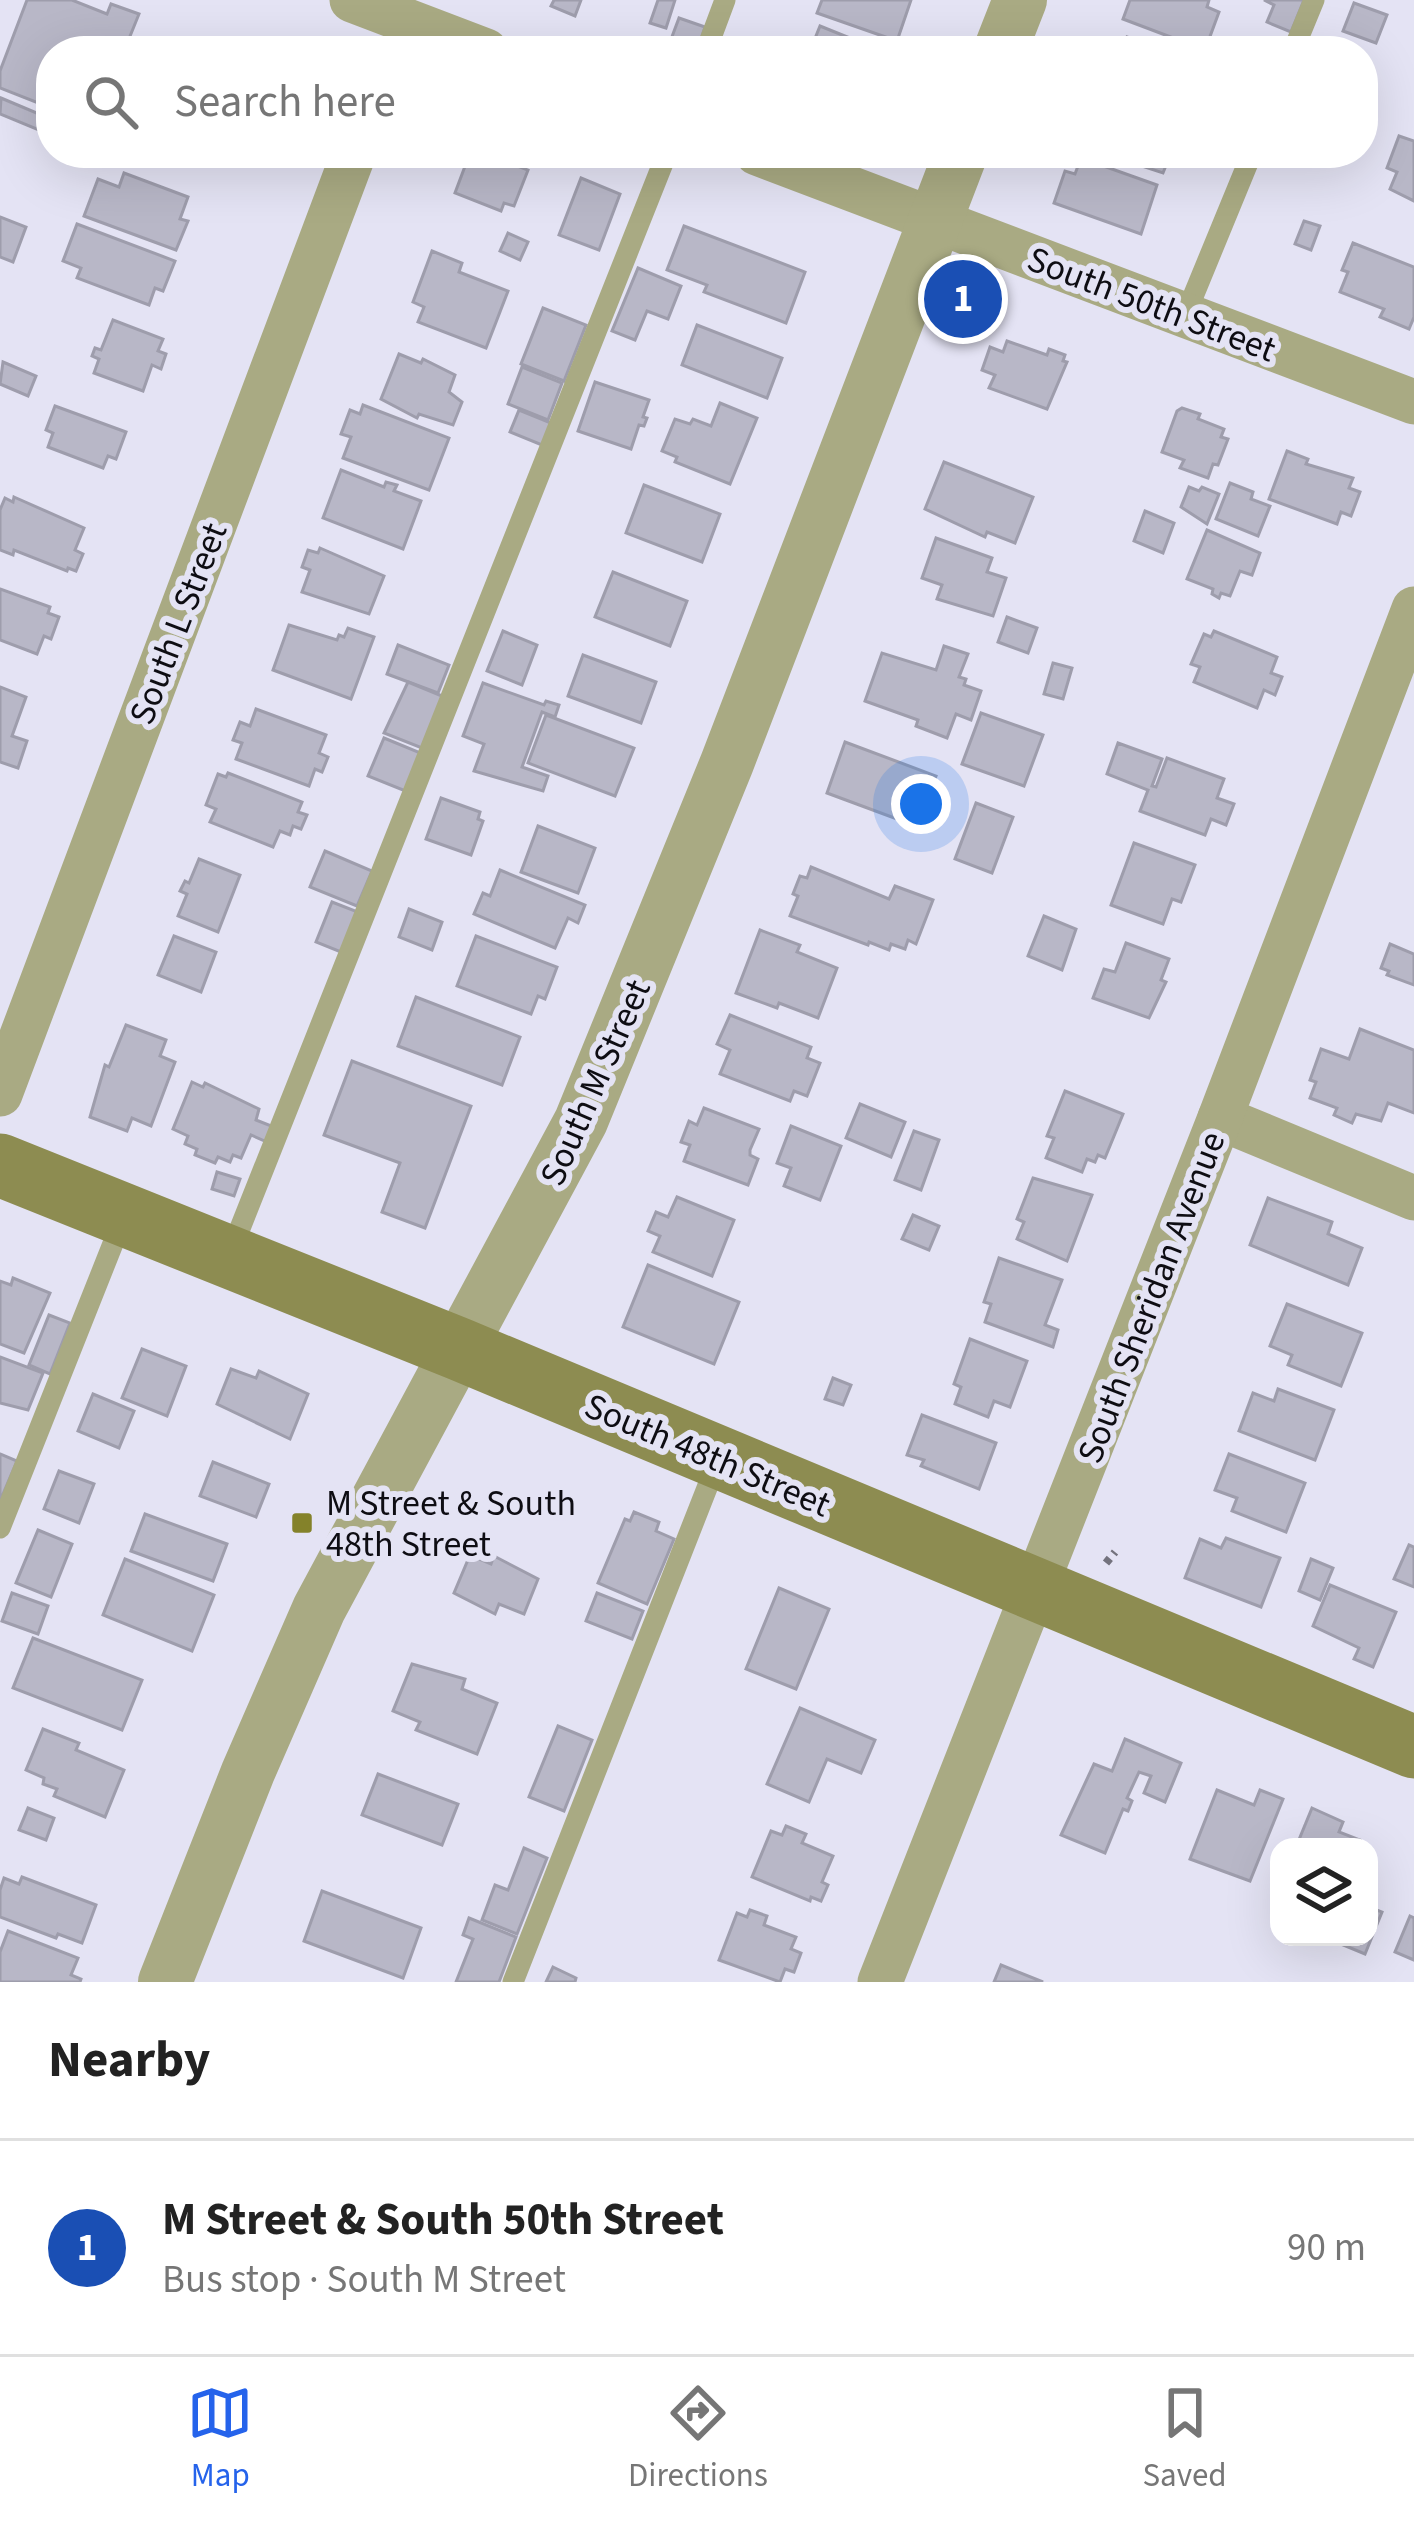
<!DOCTYPE html>
<meta charset="utf-8">
<style>
body{margin:0;font-family:"Source Sans 3",sans-serif;background:#f2f2f2;color:#222}
.controls{position:absolute;right:36px;bottom:36px;display:grid;overflow:hidden;border-radius:24px;box-shadow:0 12px 48px #0002}
.controls button{width:108px;height:108px;display:grid;place-items:center;padding:0;border:0;border-bottom:3px solid #e0e0e0;background:#fff;color:#222;font:60px sans-serif}
.you{position:absolute;left:921px;top:804px;width:42px;height:42px;margin:-30px;border:9px solid #fff;border-radius:50%;background:#1a73e8;box-shadow:0 0 0 18px #1a73e833}
.badge{display:grid;place-items:center;width:78px;height:78px;border-radius:50%;background:#2563eb;color:#fff;font-size:39px;font-weight:700}
.pin{position:absolute;translate:-50% -50%;border:6px solid #fff;box-shadow:0 3px 12px #0006}
.list{margin:0;padding:0;list-style:none}
h2{display:flex;justify-content:space-between;align-items:center;height:156px;margin:0;padding:0 48px;font-size:51px}
h2 small{font-size:39px;font-weight:400;color:#767676}
.list li{display:grid;grid-template-columns:78px 1fr auto;gap:36px;align-items:center;box-sizing:border-box;height:216px;padding:0 48px;border-top:3px solid #e0e0e0}
.list b{display:block;font-size:45px;white-space:nowrap}
.list p{margin:0;font-size:39px;white-space:nowrap;color:#767676}
.list em{font-size:39px;font-style:normal;color:#767676}
.icon{flex:none;width:66px;height:66px;fill:none;stroke:currentColor;stroke-width:2;stroke-linecap:round;stroke-linejoin:round}
.map{position:relative;flex:none;width:1414px;height:1982px;overflow:hidden}
.search{position:absolute;background:#fff;box-shadow:0 12px 48px #0002;left:36px;right:36px;top:36px;height:132px;display:flex;align-items:center;gap:30px;box-sizing:border-box;padding:0 42px;border-radius:48px;color:#767676;font-size:45px}
.sheet{height:372px;background:#fff}
nav{display:flex;justify-content:space-around;align-items:center;box-sizing:border-box;height:168px;border-top:3px solid #e0e0e0;background:#fff;font-size:33px;color:#767676}
nav a{display:grid;justify-items:center;gap:6px}
nav .on{color:#2563eb}
.map>svg:first-child{display:block}
.building{fill:#b8b7c7;stroke:#9e9dac;stroke-width:3}
.lines{fill:none;stroke-linecap:round;stroke-linejoin:round}
.path{stroke:#73727d;stroke-width:8;stroke-dasharray:6 6;stroke-linecap:butt}
.service{stroke:#a9aa83;stroke-width:21}
.minor{stroke:#a9aa83;stroke-width:45}
.tertiary{stroke:#a9aa83;stroke-width:54}
.secondary{stroke:#8d8c51;stroke-width:63}
.poi-dot{fill:#84822a;stroke:#e4e3f4;stroke-width:4.5}
.labels{text-anchor:middle;stroke-width:12;stroke-linejoin:round;paint-order:stroke}
.street-label{font-size:36px;fill:#0e0d13;stroke:#e4e3f4}
.poi-label{font-size:36px;fill:#0e0d13;stroke:#e4e3f4;text-anchor:start}
</style>
<div class="map">
<svg width="1414" height="1982" viewBox="0 0 1414 1982">
<rect width="100%" height="100%" fill="#e4e3f4"/>
<!-- building -->
<g class="building">
<path d="M27,0H72L107,14L111,4L139,14L124,51H51V108L0,88V71Z"/>
<path d="M554,0H581L575,16L551,6Z"/>
<path d="M658,0H675L666,28L650,23Z"/>
<path d="M822,0H911L897,41L817,13Z"/>
<path d="M1130,0H1209L1207,7L1219,12L1205,50L1123,19Z"/>
<path d="M1304,0L1291,32L1267,22L1274,5L1264,0Z"/>
<path d="M1354,3L1387,15L1376,43L1343,31Z"/>
<path d="M679,18L705,27L697,51L667,50Z"/>
<path d="M820,26L882,51H810Z"/>
<path d="M1127,37L1164,51H1122Z"/>
<path d="M1,98L51,119V135L0,114Z"/>
<path d="M1399,136L1414,141V201L1390,189L1397,172L1387,168Z"/>
<path d="M470,153H483L528,170L514,206L504,203L501,211L455,193Z"/>
<path d="M1102,153H1171L1163,173Z"/>
<path d="M1081,158L1157,185L1141,234L1054,203L1065,171L1075,174Z"/>
<path d="M124,173L188,197L180,219L188,221L176,250L84,216L98,179L119,187Z"/>
<path d="M581,178L620,194L599,250L559,235Z"/>
<path d="M0,217L26,227L13,262L0,257Z"/>
<path d="M1304,221L1320,226L1311,250L1295,244Z"/>
<path d="M77,224L175,261L163,291L155,288L149,305L77,278L81,268L63,261Z"/>
<path d="M684,226L805,272L786,323L704,292L707,285L667,270Z"/>
<path d="M508,233L528,242L520,260L500,251Z"/>
<path d="M1353,243L1414,267V317L1409,329L1380,317L1384,309L1340,292L1348,272L1342,270Z"/>
<path d="M432,251L462,263L459,272L508,291L486,348L418,322L424,307L413,302Z"/>
<path d="M638,268L681,286L668,319L647,311L635,340L612,331Z"/>
<path d="M543,308L586,325L564,381L521,364Z"/>
<path d="M113,320L163,339L158,351L166,354L161,369L152,365L143,391L94,373L99,359L92,356L95,348L101,350Z"/>
<path d="M697,325L782,358L767,398L682,365Z"/>
<path d="M1007,341L1047,355L1049,349L1065,355L1063,361L1067,362L1047,409L989,388L995,375L982,370L990,347L1003,352Z"/>
<path d="M399,354L421,363L423,359L455,375L449,392L462,402L453,425L419,414L417,418L381,399Z"/>
<path d="M3,362L36,376L28,396L0,384Z"/>
<path d="M522,367L562,383L548,420L508,404Z"/>
<path d="M595,382L649,400L643,417L647,418L644,426L639,425L631,449L578,431Z"/>
<path d="M720,403L757,418L730,484L675,462L677,457L662,451L675,419L690,424L693,419L711,426Z"/>
<path d="M363,405L449,438L429,490L343,458L351,437L341,434L350,410L360,414Z"/>
<path d="M55,406L126,432L116,459L108,456L103,468L48,447L53,433L46,430Z"/>
<path d="M1182,408L1200,414L1198,419L1224,429L1221,437L1228,439L1218,465L1213,464L1208,478L1180,468L1184,460L1162,452L1177,411Z"/>
<path d="M519,410L551,423L542,445L510,432Z"/>
<path d="M1287,451L1308,459L1306,464L1353,478L1349,488L1360,492L1351,516L1341,512L1337,524L1269,499Z"/>
<path d="M944,462L1033,497L1015,543L987,532L985,537L925,509Z"/>
<path d="M341,470L384,487L386,482L397,485L394,491L421,501L403,549L323,518Z"/>
<path d="M1230,483L1253,492L1251,499L1270,506L1258,536L1216,519Z"/>
<path d="M644,485L720,514L702,562L626,533Z"/>
<path d="M1189,487L1199,491L1202,487L1219,494L1207,524L1181,507Z"/>
<path d="M14,497L84,528L75,550L83,554L76,571L68,568L67,571L14,550L13,555L0,550V510L5,498L13,502Z"/>
<path d="M1145,511L1174,523L1163,553L1134,541Z"/>
<path d="M1207,530L1260,553L1252,575L1240,571L1230,596L1221,593L1219,598L1212,594L1213,589L1187,579Z"/>
<path d="M936,538L992,558L987,572L1006,578L993,616L937,599L942,585L922,578Z"/>
<path d="M320,548L384,576L369,614L302,592L310,570L302,567L308,550L318,553Z"/>
<path d="M613,572L687,601L670,646L595,617Z"/>
<path d="M0,589L50,607L48,613L59,617L51,639L44,636L37,654L0,640Z"/>
<path d="M1007,617L1037,628L1028,653L998,642Z"/>
<path d="M289,625L337,640L339,635L344,637L348,628L374,637L351,699L273,670Z"/>
<path d="M503,631L537,645L522,685L487,671Z"/>
<path d="M1214,631L1277,657L1271,673L1282,677L1275,695L1264,690L1257,708L1194,682L1200,667L1191,664L1204,634L1211,637Z"/>
<path d="M398,645L449,665L438,693L387,674Z"/>
<path d="M944,646L968,654L959,677L966,679L964,685L981,691L971,720L956,714L947,738L916,726L918,720L865,701L882,653L936,670Z"/>
<path d="M583,655L656,682L641,723L568,696Z"/>
<path d="M1053,663L1072,668L1063,699L1044,694Z"/>
<path d="M408,682L442,696L427,750L384,733Z"/>
<path d="M483,683L544,705L546,701L559,705L555,717L542,712L522,767L548,776L543,791L474,771L484,744L463,736Z"/>
<path d="M0,687L26,697L12,736L27,741L18,768L0,762Z"/>
<path d="M256,709L326,735L319,753L328,757L322,772L315,769L309,786L236,759L242,743L233,740L240,722L250,726Z"/>
<path d="M981,713L1043,735L1024,786L962,764Z"/>
<path d="M546,715L634,748L615,796L528,763Z"/>
<path d="M384,738L423,754L408,792L368,776Z"/>
<path d="M845,742L936,776L924,807L904,799L897,819L827,793Z"/>
<path d="M1118,743L1162,759L1152,786L1156,787L1167,758L1224,779L1217,798L1234,804L1226,825L1211,819L1205,835L1140,811L1148,790L1107,774Z"/>
<path d="M228,773L302,802L298,812L307,815L301,829L293,826L290,835L280,831L273,847L210,822L216,809L206,805L218,774L226,777Z"/>
<path d="M441,798L480,812L478,819L483,821L471,855L426,839Z"/>
<path d="M976,803L1013,817L992,873L955,859Z"/>
<path d="M538,826L595,848L578,893L521,872Z"/>
<path d="M1134,843L1195,865L1181,902L1172,899L1163,924L1111,905Z"/>
<path d="M325,851L372,871L357,906L310,887Z"/>
<path d="M199,859L240,875L218,932L178,916L187,894L180,891L185,881L189,883Z"/>
<path d="M811,867L889,899L895,886L933,900L916,944L908,940L905,949L891,944L889,950L869,942L868,945L790,916L798,896L793,894L800,876L807,878Z"/>
<path d="M500,870L585,905L578,923L568,918L555,948L474,914L483,893L490,896Z"/>
<path d="M332,902L363,914L346,954L316,942Z"/>
<path d="M409,909L442,922L432,950L399,937Z"/>
<path d="M1044,916L1076,929L1062,970L1028,956Z"/>
<path d="M760,930L800,945L797,952L837,968L818,1018L779,1003L777,1008L736,993Z"/>
<path d="M174,936L216,952L201,992L158,975Z"/>
<path d="M476,936L557,967L545,999L538,996L531,1014L457,986Z"/>
<path d="M1126,943L1169,959L1161,980L1166,982L1149,1018L1093,998L1104,969L1115,972Z"/>
<path d="M1390,944L1414,954V985L1387,975L1389,971L1381,968Z"/>
<path d="M416,997L520,1037L502,1085L398,1046Z"/>
<path d="M730,1015L811,1047L807,1058L820,1063L807,1096L794,1091L790,1101L720,1074L730,1050L717,1044Z"/>
<path d="M126,1025L166,1040L160,1056L175,1062L151,1126L132,1118L127,1131L90,1117L105,1065L109,1067Z"/>
<path d="M1360,1029L1414,1050V1113L1388,1103L1381,1121L1356,1114L1352,1123L1334,1115L1337,1108L1310,1098L1316,1082L1310,1080L1321,1049L1349,1059Z"/>
<path d="M352,1061L471,1106L425,1228L382,1212L400,1163L324,1135Z"/>
<path d="M192,1082L203,1087L205,1083L259,1109L256,1120L274,1127L267,1142L251,1135L241,1158L233,1155L230,1162L218,1157L215,1163L195,1155L197,1149L185,1144L188,1136L173,1129Z"/>
<path d="M1065,1091L1123,1114L1105,1158L1098,1155L1095,1162L1087,1159L1082,1172L1046,1158L1054,1138L1047,1136Z"/>
<path d="M860,1104L905,1122L891,1157L846,1138Z"/>
<path d="M704,1108L759,1129L750,1150V1155L758,1159L748,1185L684,1161L690,1145L681,1142L689,1121L697,1125Z"/>
<path d="M791,1126L841,1146L820,1200L784,1186L791,1168L777,1163Z"/>
<path d="M914,1131L939,1140L921,1190L895,1180Z"/>
<path d="M217,1172L240,1179L234,1196L212,1189Z"/>
<path d="M1033,1178L1092,1195L1067,1261L1017,1239L1024,1222L1017,1219Z"/>
<path d="M677,1197L734,1220L712,1276L653,1252L660,1236L648,1231L656,1212L668,1217Z"/>
<path d="M1268,1198L1332,1222L1328,1234L1362,1248L1348,1285L1250,1245Z"/>
<path d="M913,1215L939,1226L929,1250L902,1239Z"/>
<path d="M999,1258L1062,1280L1045,1325L1058,1330L1053,1347L985,1322L991,1304L984,1302Z"/>
<path d="M648,1265L739,1302L714,1364L623,1327Z"/>
<path d="M13,1278L50,1293L24,1353L0,1344V1281L11,1285Z"/>
<path d="M1287,1304L1362,1333L1341,1386L1288,1365L1292,1355L1270,1346Z"/>
<path d="M49,1315L70,1323L50,1374L29,1365Z"/>
<path d="M970,1339L1027,1361L1010,1407L994,1401L988,1417L955,1404L961,1387L954,1384Z"/>
<path d="M142,1349L186,1366L167,1416L122,1398Z"/>
<path d="M0,1357L43,1373L28,1410L0,1403Z"/>
<path d="M231,1369L256,1378L259,1371L308,1394L290,1439L217,1404Z"/>
<path d="M833,1378L851,1385L843,1405L825,1399Z"/>
<path d="M1278,1389L1334,1410L1315,1460L1239,1431L1253,1393L1274,1401Z"/>
<path d="M93,1394L134,1411L119,1448L78,1431Z"/>
<path d="M922,1415L996,1443L979,1489L921,1466L924,1460L907,1455Z"/>
<path d="M0,1454L17,1461L0,1501Z"/>
<path d="M1229,1454L1305,1483L1286,1532L1232,1511L1237,1498L1215,1490Z"/>
<path d="M213,1462L269,1484L256,1517L200,1496Z"/>
<path d="M59,1471L94,1484L79,1523L44,1509Z"/>
<path d="M634,1512L659,1522L656,1531L674,1539L647,1604L598,1583L625,1519L630,1521Z"/>
<path d="M145,1514L227,1544L213,1581L131,1551Z"/>
<path d="M38,1530L72,1544L51,1597L16,1583Z"/>
<path d="M1226,1538L1280,1558L1261,1607L1185,1578L1200,1539L1221,1548Z"/>
<path d="M1409,1545L1414,1547V1587L1394,1579Z"/>
<path d="M470,1555L491,1564L494,1556L538,1579L524,1614L499,1604L495,1614L454,1593Z"/>
<path d="M125,1559L214,1595L192,1651L103,1615Z"/>
<path d="M1311,1559L1333,1568L1320,1600L1299,1591Z"/>
<path d="M1330,1585L1396,1612L1373,1667L1354,1659L1359,1648L1313,1626Z"/>
<path d="M779,1588L829,1609L796,1689L746,1669Z"/>
<path d="M12,1593L48,1606L38,1634L2,1621Z"/>
<path d="M597,1593L643,1611L632,1639L586,1621Z"/>
<path d="M33,1638L142,1680L122,1730L13,1688Z"/>
<path d="M412,1664L465,1679L462,1689L497,1703L477,1754L416,1730L420,1722L393,1711Z"/>
<path d="M800,1708L875,1740L861,1773L827,1759L809,1802L767,1784Z"/>
<path d="M558,1726L592,1740L564,1811L529,1797Z"/>
<path d="M43,1729L79,1743L76,1750L124,1770L105,1817L54,1796L57,1789L43,1784L44,1778L26,1770Z"/>
<path d="M1125,1739L1181,1763L1165,1802L1144,1793L1151,1776L1139,1772L1127,1798L1132,1801L1128,1811L1123,1809L1105,1853L1061,1835L1094,1764L1112,1771Z"/>
<path d="M378,1774L458,1804L442,1845L362,1815Z"/>
<path d="M1217,1790L1254,1805L1260,1790L1283,1799L1250,1881L1190,1859Z"/>
<path d="M28,1808L54,1818L46,1840L19,1830Z"/>
<path d="M1312,1808L1343,1822L1339,1832L1360,1840L1357,1847H1296Z"/>
<path d="M786,1826L806,1834L802,1843L833,1856L822,1882L828,1885L821,1901L811,1897L810,1901L752,1877L771,1831L782,1835Z"/>
<path d="M524,1848L547,1858L517,1934L482,1920L495,1885L508,1890Z"/>
<path d="M22,1877L96,1905L82,1943L58,1934L56,1938L0,1917V1890L4,1878L19,1884Z"/>
<path d="M322,1891L421,1928L403,1978L304,1941Z"/>
<path d="M1369,1907L1382,1912L1365,1954L1324,1937H1369Z"/>
<path d="M750,1910L767,1916L764,1925L796,1937L791,1949L801,1953L794,1972L785,1969L780,1982L719,1960L737,1913L747,1917Z"/>
<path d="M1410,1916L1414,1918V1960L1395,1952Z"/>
<path d="M469,1918L516,1937L499,1982H456L473,1939L463,1935Z"/>
<path d="M8,1931L78,1958L71,1975L81,1979L80,1982H0V1952Z"/>
<path d="M1001,1965L1043,1982H994Z"/>
<path d="M553,1967L576,1978L575,1982H546Z"/>
</g>
<g class="lines">
<!-- path -->
<path class="path" d="M1106,1563L1115,1552"/>
<!-- service -->
<g class="service">
<path d="M706,51L725,0"/>
<path d="M1293,51L1314,0"/>
<path d="M1185,316L1252,153"/>
<path d="M231,1251L667,153"/>
<path d="M0,1528L122,1221"/>
<path d="M513,1982L718,1460"/>
</g>
<!-- minor -->
<g class="minor">
<path d="M352,0L486,51"/>
<path d="M757,153L1414,402"/>
<path d="M0,1094L354,153"/>
<path d="M1220,1118L1414,1198"/>
<path d="M880,1982L1220,1118L1414,609"/>
</g>
<!-- tertiary -->
<g class="tertiary">
<path d="M1000,51L1020,0"/>
<path d="M165,1982L248,1772L319,1609L581,1121L727,763L961,153"/>
</g>
<!-- secondary -->
<path class="secondary" d="M0,1165L459,1349L1414,1747"/>
</g>
<!-- markers -->
<rect class="poi-dot" x="290" y="1511" width="24" height="24" rx="6"/>
<g class="labels">
<!-- street labels -->
<g class="street-label">
<text transform="translate(1152 303) rotate(21)" y="13">South 50th Street</text>
<text transform="translate(177 623) rotate(-69)" y="13">South L Street</text>
<text transform="translate(594 1082) rotate(-66)" y="13">South M Street</text>
<text transform="translate(1150 1297) rotate(-69)" y="13">South Sheridan Avenue</text>
<text transform="translate(708 1454) rotate(23)" y="13">South 48th Street</text>
</g>
<!-- poi labels -->
<g class="poi-label">
<text x="326" y="1515">M Street &amp; South<tspan x="326" dy="41">48th Street</tspan></text>
</g>
</g>
</svg>
<div class="controls">
<button><svg class="icon" aria-label="layers" viewBox="0 0 24 24"><path d="M12 4l9 5-9 5-9-5zM3 14l9 5 9-5"/></svg></button>
</div>
<div class="you"></div>
<div class="pin badge" style="left:963px;top:299px;background:#1a4fb4">1</div>
<div class="search"><svg class="icon" aria-label="search" viewBox="0 0 24 24"><circle cx="10" cy="10" r="6"/><path d="M15 15l6 6"/></svg>Search here</div>
</div>
<section class="sheet">
<h2>Nearby<small></small></h2>
<ul class="list">
<li><span class="badge" style="background:#1a4fb4">1</span><div><b>M Street &amp; South 50th Street</b><p>Bus stop · South M Street</p></div><em>90 m</em></li>
</ul>
</section>
<nav>
<a class="on"><svg class="icon" aria-label="map" viewBox="0 0 24 24"><path d="M3 6l6-2 6 2 6-2v14l-6 2-6-2-6 2zM9 4v14M15 6v14"/></svg>Map</a>
<a><svg class="icon" aria-label="directions" viewBox="0 0 24 24"><path d="M12 3l9 9-9 9-9-9zM9 14v-3h6M13 9l2 2-2 2"/></svg>Directions</a>
<a><svg class="icon" aria-label="saved" viewBox="0 0 24 24"><path d="M7 4h10v16l-5-4-5 4z"/></svg>Saved</a>
</nav>
